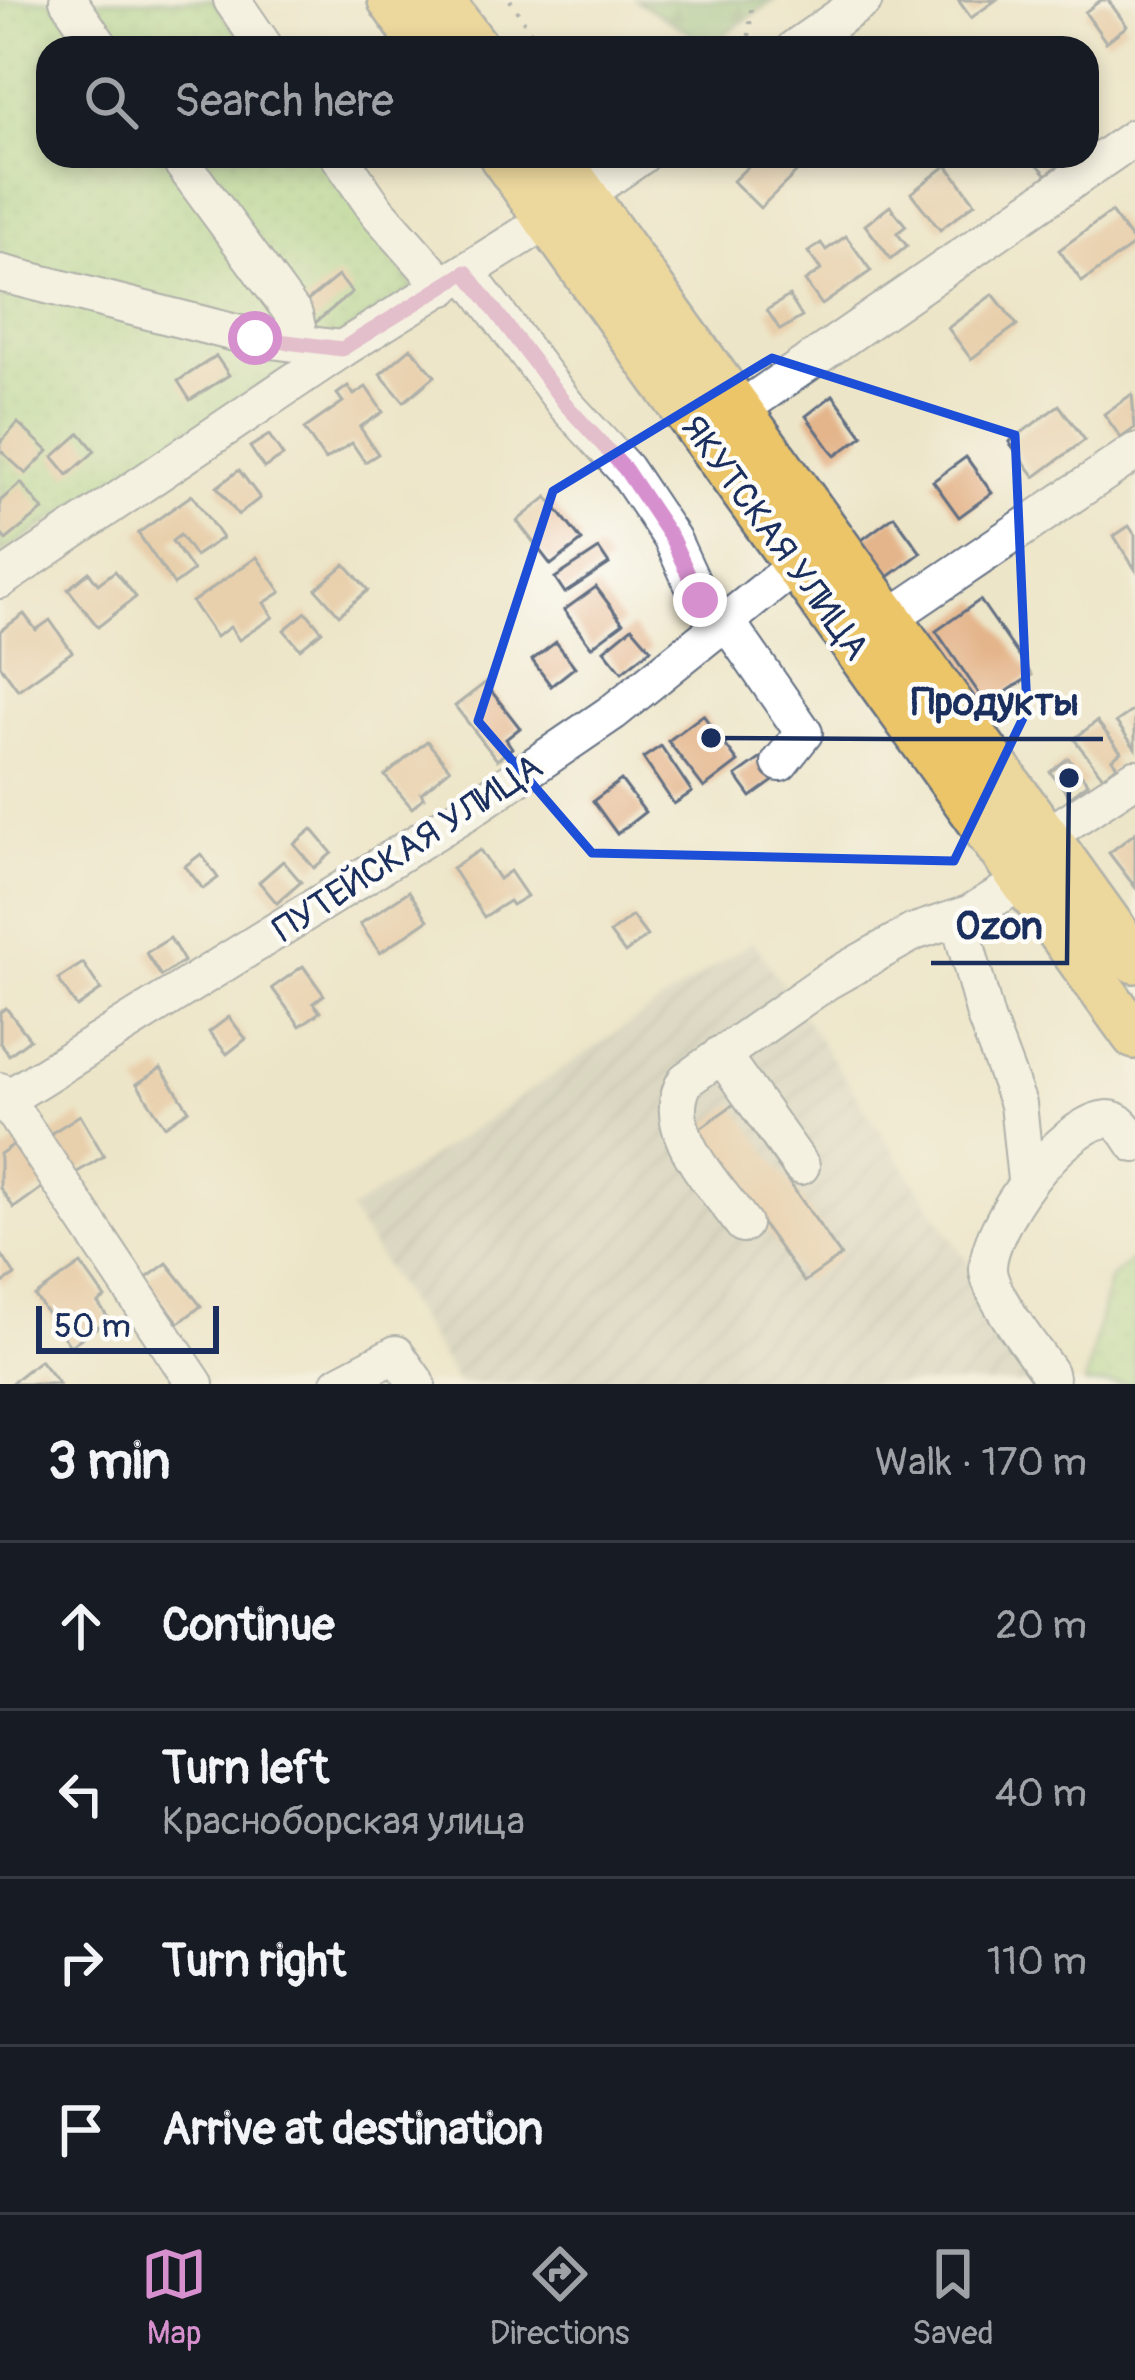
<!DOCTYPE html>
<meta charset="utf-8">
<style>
body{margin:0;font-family:Pangolin,sans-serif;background:#242831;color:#f1f3f6}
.scale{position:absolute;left:36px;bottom:30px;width:183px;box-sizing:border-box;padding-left:12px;border:6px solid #1b2f5e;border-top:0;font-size:33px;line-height:42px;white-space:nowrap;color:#1b2f5e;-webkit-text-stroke:9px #fdfcf7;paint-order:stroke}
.stop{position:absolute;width:36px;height:36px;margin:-27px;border:9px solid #d690ce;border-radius:50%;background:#fff}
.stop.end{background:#d690ce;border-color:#fff;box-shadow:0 3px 12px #0008}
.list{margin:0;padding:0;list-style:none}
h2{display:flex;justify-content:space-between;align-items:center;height:156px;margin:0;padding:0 48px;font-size:51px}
h2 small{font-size:39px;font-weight:400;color:#9ea1a6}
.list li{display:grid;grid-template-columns:78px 1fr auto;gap:36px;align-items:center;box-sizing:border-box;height:168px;padding:0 48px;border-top:3px solid #363941}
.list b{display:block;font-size:45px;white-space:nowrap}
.list p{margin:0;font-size:39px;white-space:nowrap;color:#9ea1a6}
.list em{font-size:39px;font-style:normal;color:#9ea1a6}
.icon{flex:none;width:66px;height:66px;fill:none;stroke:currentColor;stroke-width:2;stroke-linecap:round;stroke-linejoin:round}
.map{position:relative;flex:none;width:1135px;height:1384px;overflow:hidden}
.search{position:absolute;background:#171b24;box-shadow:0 6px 18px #0003;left:36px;right:36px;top:36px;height:132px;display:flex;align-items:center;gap:30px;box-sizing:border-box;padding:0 42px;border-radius:36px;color:#9ea1a6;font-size:45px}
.sheet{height:828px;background:#171b24}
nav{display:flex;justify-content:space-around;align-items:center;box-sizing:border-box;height:168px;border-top:3px solid #363941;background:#171b24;font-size:33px;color:#9ea1a6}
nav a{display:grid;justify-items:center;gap:6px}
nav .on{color:#d690ce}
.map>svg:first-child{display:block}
.industrial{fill:url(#industrial-furrows)}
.forest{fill:url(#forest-firs);stroke:#4c7268;stroke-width:3}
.park{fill:url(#park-dots);stroke:#5c8171;stroke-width:3}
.building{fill:#e4b58b}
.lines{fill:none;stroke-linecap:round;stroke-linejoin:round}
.minor-casing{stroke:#646f83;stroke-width:40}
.major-casing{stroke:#646f83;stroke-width:50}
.path{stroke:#646f83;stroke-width:4.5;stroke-dasharray:3 9;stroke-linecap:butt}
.minor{stroke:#fff;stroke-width:36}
.major{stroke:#ecc569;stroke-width:45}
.route{stroke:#d690ce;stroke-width:15}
.marked{fill:none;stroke:#1d4ed8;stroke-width:9;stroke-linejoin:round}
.labels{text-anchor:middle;stroke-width:9;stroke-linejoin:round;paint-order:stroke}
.street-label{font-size:36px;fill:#1b2f5e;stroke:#fdfcf7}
.leader{fill:none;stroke:#1b2f5e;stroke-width:4.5}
.callout-dot{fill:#1b2f5e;stroke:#fdfcf7;stroke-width:4.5}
.callout-label{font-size:39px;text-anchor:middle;font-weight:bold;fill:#1b2f5e;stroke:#fdfcf7;stroke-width:9;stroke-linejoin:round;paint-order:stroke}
</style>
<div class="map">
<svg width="1135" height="1384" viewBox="0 0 1135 1384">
<defs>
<pattern id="industrial-furrows" width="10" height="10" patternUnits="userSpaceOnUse" patternTransform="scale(3)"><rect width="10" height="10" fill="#c4c5b9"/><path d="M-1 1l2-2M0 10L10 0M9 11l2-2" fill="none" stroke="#9ea09a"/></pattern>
<pattern id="forest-firs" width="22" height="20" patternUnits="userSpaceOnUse" patternTransform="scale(3)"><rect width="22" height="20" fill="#7eb572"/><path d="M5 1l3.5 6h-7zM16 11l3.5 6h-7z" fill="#669461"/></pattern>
<pattern id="park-dots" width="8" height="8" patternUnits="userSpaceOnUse" patternTransform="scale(3)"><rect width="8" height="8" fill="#9ed384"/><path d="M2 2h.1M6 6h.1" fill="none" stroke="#88b574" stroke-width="1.8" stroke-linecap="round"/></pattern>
</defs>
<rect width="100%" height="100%" fill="#fdfcf7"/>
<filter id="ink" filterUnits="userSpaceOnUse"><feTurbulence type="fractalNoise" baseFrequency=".00833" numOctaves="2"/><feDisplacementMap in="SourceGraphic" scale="24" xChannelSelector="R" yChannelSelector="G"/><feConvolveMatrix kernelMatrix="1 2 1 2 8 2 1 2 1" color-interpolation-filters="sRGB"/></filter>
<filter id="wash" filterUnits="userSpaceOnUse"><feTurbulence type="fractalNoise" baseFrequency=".004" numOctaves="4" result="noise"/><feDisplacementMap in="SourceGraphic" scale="48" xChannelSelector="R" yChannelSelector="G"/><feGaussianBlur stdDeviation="2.7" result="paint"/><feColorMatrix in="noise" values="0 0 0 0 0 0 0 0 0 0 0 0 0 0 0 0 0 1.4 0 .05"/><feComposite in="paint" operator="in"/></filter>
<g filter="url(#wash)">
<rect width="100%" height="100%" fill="#ede5c8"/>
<!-- industrial -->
<path class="industrial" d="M753,941L1050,1384H458L350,1211Z"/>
<!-- forest -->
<path class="forest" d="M636,0H774L709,45Z"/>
<!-- park -->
<g class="park">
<path d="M0,0H213L247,48H48V156H322L414,288L0,554Z"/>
<path d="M1135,1257V1384H1085L1109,1280Z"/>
</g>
<g id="blocks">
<!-- building -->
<g class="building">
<path d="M958,0H996L971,18Z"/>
<path d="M1101,0H1108L1127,26L1106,42L1085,12Z"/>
<path d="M759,156H807L810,159L760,208L733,181Z"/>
<path d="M1030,156H1068L1047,175Z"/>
<path d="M947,165L975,203L940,230L911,193Z"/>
<path d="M890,206L906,226L897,233L907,246L891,259L865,225Z"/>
<path d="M1111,212L1135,244L1082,282L1059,250Z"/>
<path d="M846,236L871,271L822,305L805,281L821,270L808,252L821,243L826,250Z"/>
<path d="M338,276L352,292L314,324L300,307Z"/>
<path d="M993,294L1017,325L971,359L948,328Z"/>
<path d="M789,296L802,317L780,330L767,310Z"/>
<path d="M411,348L435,376L404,402L380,374Z"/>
<path d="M216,356L229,375L190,400L178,381Z"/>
<path d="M348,386L354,395L366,387L383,412L360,427L378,454L365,462L352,443L325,460L304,429L343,402L337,394Z"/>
<path d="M1132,394L1135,428L1121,438L1104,414Z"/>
<path d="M833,395L863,436L835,456L806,416Z"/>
<path d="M1059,405L1085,440L1035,477L1009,442Z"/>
<path d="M18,423L48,451L26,474L0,450V443Z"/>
<path d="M80,433L95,451L68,475L53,457Z"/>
<path d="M269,435L283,456L264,468L250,447Z"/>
<path d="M966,457L992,493L959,517L933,481Z"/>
<path d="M239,470L260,498L238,515L217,487Z"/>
<path d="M21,483L43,510L6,540L0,533V501Z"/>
<path d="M192,495L222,538L195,556L180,535L172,541L193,571L174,585L138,533Z"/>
<path d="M547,497L582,541L551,565L517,521Z"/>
<path d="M894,516L921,553L887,578L859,542Z"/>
<path d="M1129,526L1135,535V569L1114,536Z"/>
<path d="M599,549L609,564L565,593L555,578Z"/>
<path d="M257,557L281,592L264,603L273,617L239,640L230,627L216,637L192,602Z"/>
<path d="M345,564L368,590L339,615L316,589Z"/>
<path d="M115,571L136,597L98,627L68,589L89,572L98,584Z"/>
<path d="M596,587L623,623L591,647L564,610Z"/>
<path d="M980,600L1032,675L987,705L936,631Z"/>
<path d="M306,612L322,631L300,649L284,630Z"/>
<path d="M24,614L36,630L50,620L72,652L18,690L0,665V631Z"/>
<path d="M632,627L651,649L622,672L604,650Z"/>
<path d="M556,642L575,667L551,686L532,660Z"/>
<path d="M485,683L520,728L506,739L512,748L497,760L455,706Z"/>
<path d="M1135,709V748L1116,722Z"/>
<path d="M703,715L738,762L704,788L668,741Z"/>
<path d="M1097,721L1121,752L1112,759L1117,766L1103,777L1074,739Z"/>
<path d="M427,741L450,769L421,793L424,798L412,808L385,776Z"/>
<path d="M661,746L692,792L674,804L643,758Z"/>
<path d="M771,751L786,772L751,797L736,776Z"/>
<path d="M1068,758L1088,783L1070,797L1050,772Z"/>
<path d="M621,780L645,812L617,834L593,801Z"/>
<path d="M312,829L332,853L314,868L294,844Z"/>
<path d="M1135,833V887L1109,853Z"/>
<path d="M480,850L499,879L510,871L527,896L512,905L509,901L484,917L452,868Z"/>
<path d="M201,854L218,878L203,889L185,866Z"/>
<path d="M283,861L301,882L277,903L259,882Z"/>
<path d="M409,891L428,920L380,953L360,924Z"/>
<path d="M632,916L647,936L625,953L610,933Z"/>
<path d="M170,938L184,961L161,976L146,953Z"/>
<path d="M83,963L101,990L77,1007L58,979Z"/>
<path d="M303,966L324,995L313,1003L320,1012L300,1026L272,988Z"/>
<path d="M6,1008L30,1039L9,1055L0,1043V1012Z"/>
<path d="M229,1017L246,1039L227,1054L209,1032Z"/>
<path d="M161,1068L189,1110L165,1126L137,1084Z"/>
<path d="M734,1104L841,1256L804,1282L696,1131Z"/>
<path d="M80,1115L104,1156L74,1174L50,1134Z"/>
<path d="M17,1142L47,1184L14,1208L0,1188V1154Z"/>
<path d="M0,1252L15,1275L0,1285Z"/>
<path d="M167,1263L201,1306L179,1323L145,1279Z"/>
<path d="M81,1264L105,1298L98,1303L109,1319L70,1346L35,1296Z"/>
<path d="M40,1360L59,1384H10Z"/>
</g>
</g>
</g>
<g filter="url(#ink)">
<use href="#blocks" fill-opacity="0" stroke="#646f83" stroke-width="3"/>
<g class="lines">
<!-- minor casing -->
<g class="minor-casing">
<g id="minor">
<path d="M68,0L101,48"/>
<path d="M232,0L265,48"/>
<path d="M795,48L864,0"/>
<path d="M177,156L294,315L301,344"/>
<path d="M339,156L377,211L444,287"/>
<path d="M584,195L641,156"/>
<path d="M466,272L566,405L625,469L672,539L700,600L726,621L804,733L780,763"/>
<path d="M0,273L255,338L342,349"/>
<path d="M738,411L1135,137"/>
<path d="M0,580L342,349L548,220"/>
<path d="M888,619L1135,452"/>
<path d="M1044,838L1135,778"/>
<path d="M959,919L986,1019L1018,1104L1026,1180"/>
<path d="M721,1054L801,1166"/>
<path d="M0,1091L195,1384"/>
<path d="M0,1103L465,813L613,712L796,565"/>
<path d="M743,1224C716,1186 656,1129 686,1080L827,981L914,932L969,914L1023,881"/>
<path d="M339,1384L396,1354L417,1384"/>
<path d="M1051,1384L1049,1373C1033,1349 990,1296 988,1270C986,1228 1063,1120 1109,1119C1121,1119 1129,1136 1135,1144"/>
</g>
</g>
<!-- major casing -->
<g class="major-casing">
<g id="major">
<path d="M391,0L425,48"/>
<path d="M440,0L476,48"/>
<path d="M502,156L1135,1036"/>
<path d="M556,156L1135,960"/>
</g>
</g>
<!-- path -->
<g class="path">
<path d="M510,0L541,48"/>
<path d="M748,48L752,0"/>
</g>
<!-- minor -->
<use href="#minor" class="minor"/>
<!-- major -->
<use href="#major" class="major"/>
</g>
</g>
<g class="lines" filter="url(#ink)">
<!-- route -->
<path class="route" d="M255,338L342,349L466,272L566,405L625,469L672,539L700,600"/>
</g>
<!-- marked area -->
<path d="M0 0H1135V1384H0ZM772,358L1015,435L1027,710L954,861L592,853L478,721L553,491Z" fill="#ede5c8" fill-opacity=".55" fill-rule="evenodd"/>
<path class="marked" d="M772,358L1015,435L1027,710L954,861L592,853L478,721L553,491Z"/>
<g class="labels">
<!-- street labels -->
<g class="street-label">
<text transform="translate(776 537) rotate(54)" y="13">ЯКУТСКАЯ УЛИЦА</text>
<text transform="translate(407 847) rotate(-33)" y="13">ПУТЕЙСКАЯ УЛИЦА</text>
</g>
</g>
<!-- callouts -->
<path class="leader" d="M711 738L888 739H1103M1069 778L1067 963H931"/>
<g class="callout-dot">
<circle cx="711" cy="738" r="12"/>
<circle cx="1069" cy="778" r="12"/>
</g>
<g class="callout-label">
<text x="995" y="715">Продукты</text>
<text x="999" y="939">Ozon</text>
</g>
</svg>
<div class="scale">50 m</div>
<div class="stop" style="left:255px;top:338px"></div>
<div class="stop end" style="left:700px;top:600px"></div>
<div class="search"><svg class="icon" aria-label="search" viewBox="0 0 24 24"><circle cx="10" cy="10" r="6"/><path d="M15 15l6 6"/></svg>Search here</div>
</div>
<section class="sheet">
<h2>3 min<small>Walk · 170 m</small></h2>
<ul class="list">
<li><svg class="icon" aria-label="ahead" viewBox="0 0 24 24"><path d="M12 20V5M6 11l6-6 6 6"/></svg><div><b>Continue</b></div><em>20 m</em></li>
<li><svg class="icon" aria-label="left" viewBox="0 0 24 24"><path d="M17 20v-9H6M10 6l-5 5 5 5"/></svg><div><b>Turn left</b><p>Красноборская улица</p></div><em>40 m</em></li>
<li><svg class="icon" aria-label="right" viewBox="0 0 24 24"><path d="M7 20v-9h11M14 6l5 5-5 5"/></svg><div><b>Turn right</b></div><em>110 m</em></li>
<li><svg class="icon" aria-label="arrive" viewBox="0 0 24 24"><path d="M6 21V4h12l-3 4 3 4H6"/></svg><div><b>Arrive at destination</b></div></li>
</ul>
</section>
<nav>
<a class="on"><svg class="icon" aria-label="map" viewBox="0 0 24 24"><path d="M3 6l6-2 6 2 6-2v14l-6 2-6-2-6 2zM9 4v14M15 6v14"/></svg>Map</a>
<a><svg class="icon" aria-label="directions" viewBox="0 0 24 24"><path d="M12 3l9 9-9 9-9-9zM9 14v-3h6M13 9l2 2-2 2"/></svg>Directions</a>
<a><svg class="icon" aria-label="saved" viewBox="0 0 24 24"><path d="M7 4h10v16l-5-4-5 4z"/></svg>Saved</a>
</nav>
